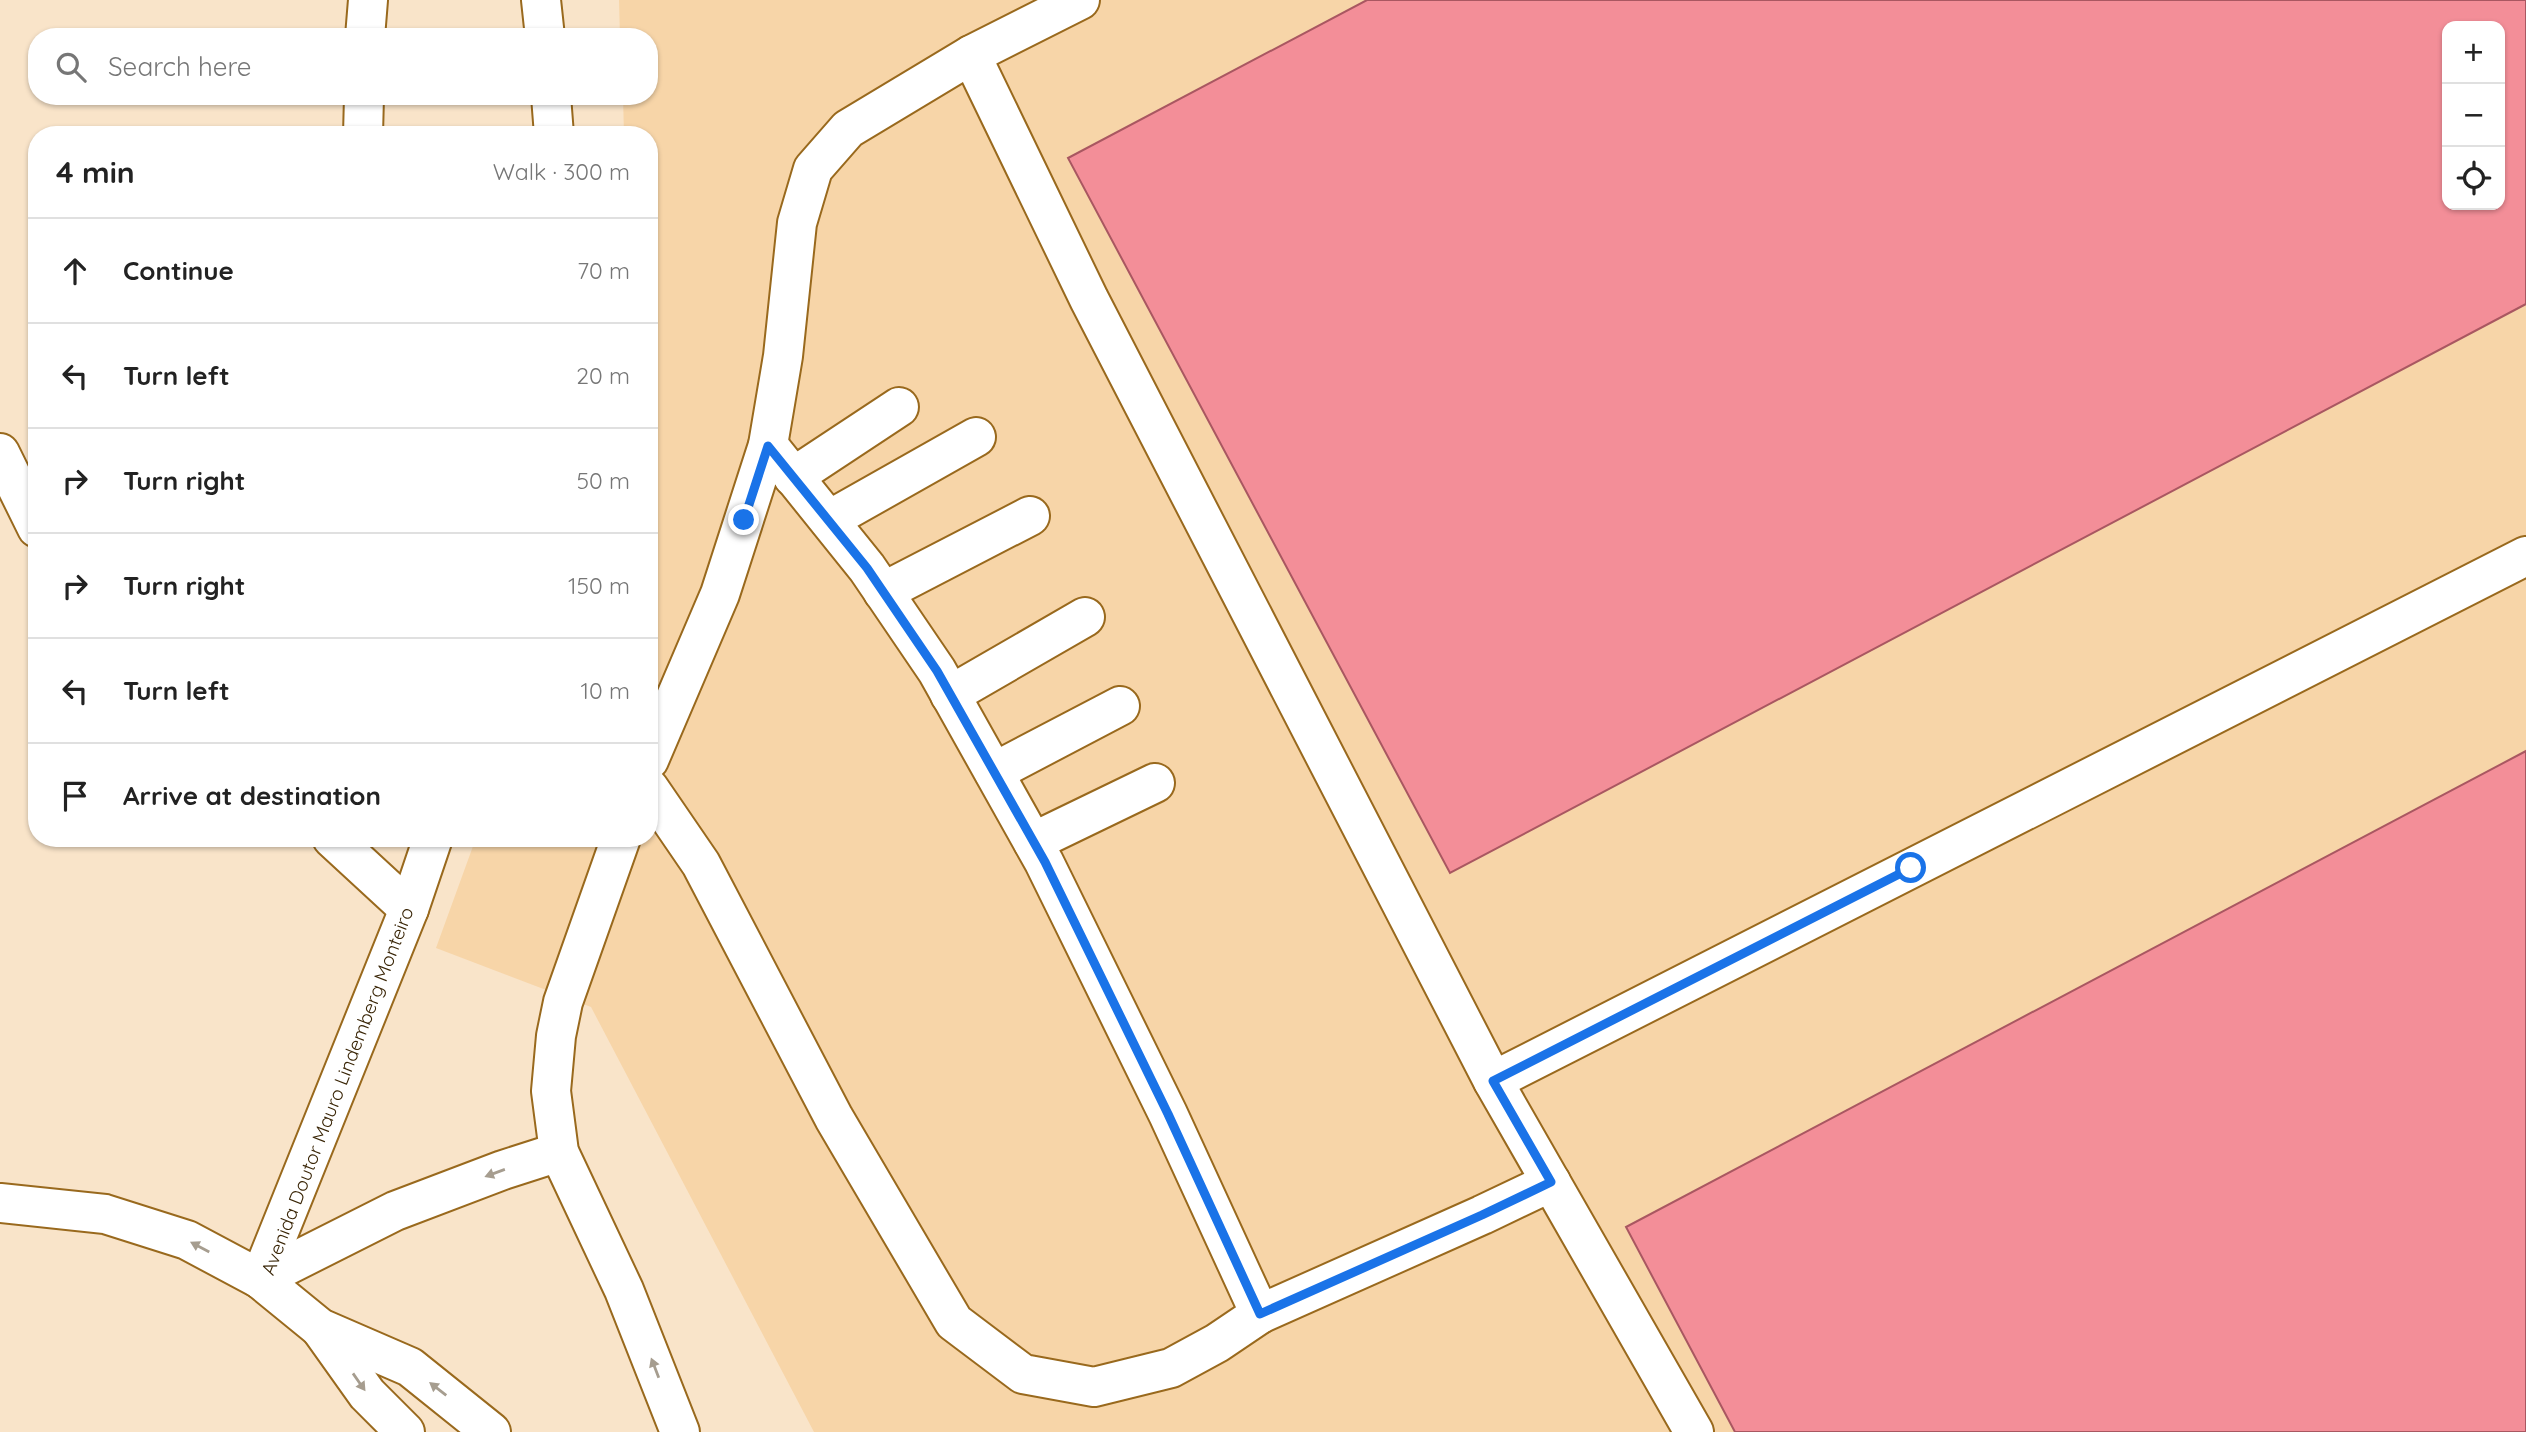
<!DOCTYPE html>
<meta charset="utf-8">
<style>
body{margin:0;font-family:Quicksand,sans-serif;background:#f6f6f6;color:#222}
.controls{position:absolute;right:21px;top:21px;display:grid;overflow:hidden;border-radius:14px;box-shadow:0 2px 5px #0004}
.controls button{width:63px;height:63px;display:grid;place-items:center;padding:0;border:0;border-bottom:2px solid #e0e0e0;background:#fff;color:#222;font:35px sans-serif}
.stop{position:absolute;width:21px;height:21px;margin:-16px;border:5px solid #1a73e8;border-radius:50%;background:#fff}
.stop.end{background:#1a73e8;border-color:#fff;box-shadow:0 2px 7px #0008}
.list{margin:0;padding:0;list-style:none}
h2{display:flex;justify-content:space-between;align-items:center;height:91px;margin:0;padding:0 28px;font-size:30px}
h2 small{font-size:23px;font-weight:400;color:#767676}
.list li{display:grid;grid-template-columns:46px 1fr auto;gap:21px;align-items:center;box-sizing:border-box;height:105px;padding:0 28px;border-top:2px solid #e0e0e0}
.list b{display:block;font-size:26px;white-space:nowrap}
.list em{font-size:23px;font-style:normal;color:#767676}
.icon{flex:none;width:38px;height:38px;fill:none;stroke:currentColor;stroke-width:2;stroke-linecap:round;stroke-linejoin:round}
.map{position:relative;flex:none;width:2526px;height:1432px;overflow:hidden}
.search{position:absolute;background:#fff;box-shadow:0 2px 5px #0004;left:28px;top:28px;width:630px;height:77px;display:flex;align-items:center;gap:18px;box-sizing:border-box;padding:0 24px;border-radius:28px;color:#767676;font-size:26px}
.panel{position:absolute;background:#fff;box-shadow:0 2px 5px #0004;left:28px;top:126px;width:630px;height:721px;border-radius:28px}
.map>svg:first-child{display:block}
.built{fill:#f7d5a8;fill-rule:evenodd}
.building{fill:#f38e98;stroke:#a95761;stroke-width:2;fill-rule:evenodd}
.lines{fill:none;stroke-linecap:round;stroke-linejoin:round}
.minor-casing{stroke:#99691d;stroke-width:42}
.minor{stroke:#fff;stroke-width:38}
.oneway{fill:#a69d8f}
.route{stroke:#1a73e8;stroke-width:9}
.labels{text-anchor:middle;stroke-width:5;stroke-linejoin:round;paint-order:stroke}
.street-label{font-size:19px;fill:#392506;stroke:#fff}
</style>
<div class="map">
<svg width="2526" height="1432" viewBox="0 0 2526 1432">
<rect width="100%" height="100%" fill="#f9e4c9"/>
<!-- built -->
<path class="built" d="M619,0H2526V1432H814L591,1007L436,948L476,838H649V135H624L623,96H649V37H620ZM2447,26H2500V205H2447Z"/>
<!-- building -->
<g class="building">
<path d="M1367,0H2526V304L1450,873L1068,158ZM2447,26H2500V205H2447Z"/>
<path d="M2526,751V1432H1735L1626,1227Z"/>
</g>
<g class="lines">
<!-- minor casing -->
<g class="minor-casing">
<g id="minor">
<path d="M541,0L545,37"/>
<path d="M365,37L368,0"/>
<path d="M971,55L1089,299L1493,1081L1694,1432"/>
<path d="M551,96L554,135"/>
<path d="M363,135L364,96"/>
<path d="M0,453L37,528"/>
<path d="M793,477L899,407"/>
<path d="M829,520L976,437"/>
<path d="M883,592L1030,516"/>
<path d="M950,695L1085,617"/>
<path d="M649,760L720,594L768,445L783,356L797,223L813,169L848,129L971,55L1080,0"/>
<path d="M994,772L1120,706"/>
<path d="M649,788L701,864L834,1118L954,1322L1023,1374L1094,1387L1171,1368L1217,1343L1260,1314L1168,1114L1044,862L937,671L867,568L768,445"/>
<path d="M332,838L409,909"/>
<path d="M621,838L563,1002L556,1036L551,1091L559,1152L624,1290L680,1432"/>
<path d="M1033,842L1155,783"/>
<path d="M1493,1081L2526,556"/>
<path d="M0,1203L105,1214L187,1240L260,1279L320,1328L410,1367L491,1432"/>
<path d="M260,1279L409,909L433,838"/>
<path d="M260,1279L395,1211L503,1170L559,1152"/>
<path d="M1260,1314L1482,1215L1551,1182"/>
<path d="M320,1328L367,1394L405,1432"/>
</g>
</g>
<!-- minor -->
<use href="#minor" class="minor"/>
</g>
<!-- one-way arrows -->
<defs><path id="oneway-solid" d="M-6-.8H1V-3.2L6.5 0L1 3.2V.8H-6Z" transform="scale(1.75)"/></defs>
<g class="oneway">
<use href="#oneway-solid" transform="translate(495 1173) rotate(160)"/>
<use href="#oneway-solid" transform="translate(200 1247) rotate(-152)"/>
<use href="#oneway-solid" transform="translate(655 1368) rotate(-111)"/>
<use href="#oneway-solid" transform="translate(359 1382) rotate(55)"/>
<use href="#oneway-solid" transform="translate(438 1389) rotate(-142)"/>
</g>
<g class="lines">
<!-- route -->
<path class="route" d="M744,520L768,446L867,568L937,671L1045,862L1168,1114L1260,1314L1482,1215L1551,1182L1493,1081L1911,868"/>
</g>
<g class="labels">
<!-- street labels -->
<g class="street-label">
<text transform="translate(337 1091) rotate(-69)" y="7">Avenida Doutor Mauro Lindemberg Monteiro</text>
</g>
</g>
</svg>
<div class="controls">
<button>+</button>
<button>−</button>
<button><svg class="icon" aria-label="locate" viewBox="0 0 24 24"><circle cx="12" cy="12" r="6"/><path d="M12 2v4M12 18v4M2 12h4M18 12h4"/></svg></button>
</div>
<div class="stop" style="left:1911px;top:868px"></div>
<div class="stop end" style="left:744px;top:520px"></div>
<div class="search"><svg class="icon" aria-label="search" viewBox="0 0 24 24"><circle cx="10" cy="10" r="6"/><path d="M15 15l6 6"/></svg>Search here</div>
<section class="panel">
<h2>4 min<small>Walk · 300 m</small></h2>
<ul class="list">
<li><svg class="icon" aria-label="ahead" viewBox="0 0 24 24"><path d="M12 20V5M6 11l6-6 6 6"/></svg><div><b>Continue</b></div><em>70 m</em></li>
<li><svg class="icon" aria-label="left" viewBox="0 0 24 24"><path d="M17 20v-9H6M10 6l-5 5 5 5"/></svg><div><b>Turn left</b></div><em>20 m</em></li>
<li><svg class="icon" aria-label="right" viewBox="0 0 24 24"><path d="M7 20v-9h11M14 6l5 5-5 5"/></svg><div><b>Turn right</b></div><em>50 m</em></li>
<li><svg class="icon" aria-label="right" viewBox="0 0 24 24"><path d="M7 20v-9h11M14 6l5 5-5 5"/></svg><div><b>Turn right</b></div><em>150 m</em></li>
<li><svg class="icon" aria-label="left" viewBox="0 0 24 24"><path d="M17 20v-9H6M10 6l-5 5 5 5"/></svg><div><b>Turn left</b></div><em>10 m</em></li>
<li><svg class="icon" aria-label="arrive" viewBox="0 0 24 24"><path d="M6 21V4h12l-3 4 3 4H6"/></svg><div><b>Arrive at destination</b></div></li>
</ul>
</section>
</div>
